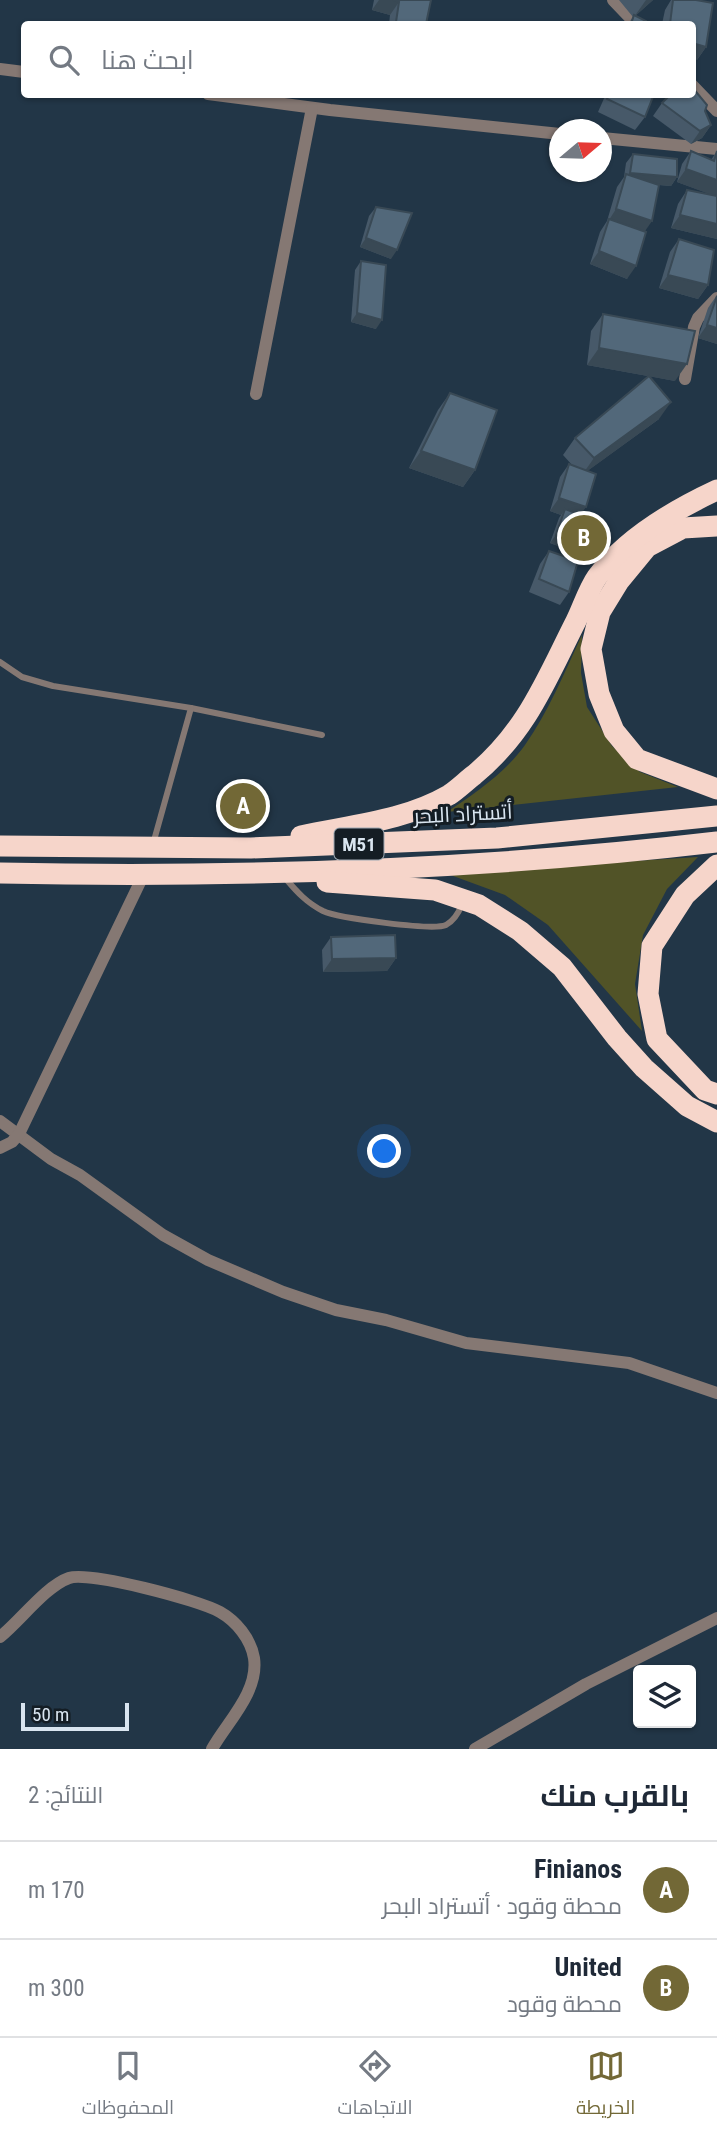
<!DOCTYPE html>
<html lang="ar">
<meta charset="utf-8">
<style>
body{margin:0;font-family:"Roboto Condensed",Cairo,sans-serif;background:#f6f6f7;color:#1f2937;direction:rtl}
.controls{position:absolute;right:21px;bottom:21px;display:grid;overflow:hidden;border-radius:7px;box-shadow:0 2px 5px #0004}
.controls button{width:63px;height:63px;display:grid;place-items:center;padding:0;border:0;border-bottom:2px solid #e0e1e3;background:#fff;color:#1f2937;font:35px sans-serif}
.compass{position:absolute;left:549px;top:119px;width:63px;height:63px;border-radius:50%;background:#fff;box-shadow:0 2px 5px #0004;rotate:71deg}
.scale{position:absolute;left:21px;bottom:18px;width:108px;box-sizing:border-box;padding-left:7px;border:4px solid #d9e5f0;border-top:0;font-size:19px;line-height:24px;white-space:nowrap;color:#d9e5f0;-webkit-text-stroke:5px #141d24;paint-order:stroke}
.you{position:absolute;left:385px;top:1152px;width:24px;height:24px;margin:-18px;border:5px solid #fff;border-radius:50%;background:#1a73e8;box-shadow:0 0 0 10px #1a73e833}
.badge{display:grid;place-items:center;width:46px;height:46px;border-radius:50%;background:#726836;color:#fff;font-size:23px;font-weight:700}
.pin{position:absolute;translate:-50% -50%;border:4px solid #fff;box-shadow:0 2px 7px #0006}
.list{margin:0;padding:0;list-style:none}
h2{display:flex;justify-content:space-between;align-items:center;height:91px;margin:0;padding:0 28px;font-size:30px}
h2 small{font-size:23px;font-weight:400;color:#747a83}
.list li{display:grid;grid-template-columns:46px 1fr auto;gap:21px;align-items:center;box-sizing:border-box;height:98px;padding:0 28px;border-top:2px solid #e0e1e3}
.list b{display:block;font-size:26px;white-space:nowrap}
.list p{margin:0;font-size:23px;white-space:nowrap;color:#747a83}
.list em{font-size:23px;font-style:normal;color:#747a83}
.icon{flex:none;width:38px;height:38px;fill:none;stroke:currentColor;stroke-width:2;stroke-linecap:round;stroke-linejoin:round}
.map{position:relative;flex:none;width:717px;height:1749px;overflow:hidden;direction:ltr}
.search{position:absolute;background:#fff;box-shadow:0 2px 5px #0004;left:21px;right:21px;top:21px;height:77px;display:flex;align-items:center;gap:18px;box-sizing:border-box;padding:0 24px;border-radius:7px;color:#747a83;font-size:26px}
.sheet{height:287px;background:#fff}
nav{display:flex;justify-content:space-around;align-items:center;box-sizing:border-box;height:98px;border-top:2px solid #e0e1e3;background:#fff;font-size:19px;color:#747a83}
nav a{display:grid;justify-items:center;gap:4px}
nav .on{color:#726836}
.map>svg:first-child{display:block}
.green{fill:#515327}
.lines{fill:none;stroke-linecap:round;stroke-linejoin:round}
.lane{stroke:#857873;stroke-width:6}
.street{stroke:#857873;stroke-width:12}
.highway{stroke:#f6d5ca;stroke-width:21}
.wall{fill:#475969}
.shaded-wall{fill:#394955}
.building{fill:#52687a;stroke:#394955;stroke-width:2}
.labels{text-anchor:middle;stroke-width:6;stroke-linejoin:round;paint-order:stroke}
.shield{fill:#141d24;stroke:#9ea9b3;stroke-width:2}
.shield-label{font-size:19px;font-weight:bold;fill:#d9e5f0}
.street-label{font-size:21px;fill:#d9e5f0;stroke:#141d24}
</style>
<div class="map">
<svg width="717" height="1749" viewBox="0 0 717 1749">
<rect width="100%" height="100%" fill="#223647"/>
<!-- green -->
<g class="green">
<path d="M582,635L581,673L587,707L612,746L640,772L678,787L447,812C475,793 505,773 525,745C549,711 564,673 582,635Z"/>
<path d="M698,857L667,889L643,935L635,984L642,1031L548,925L505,895L445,873Z"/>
</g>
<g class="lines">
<!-- lane -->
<g class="lane">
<path d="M0,662L22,677L53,686L191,708L322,735"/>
<path d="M153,844L191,708"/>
<path d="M286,879C297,892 307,903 323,911C338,918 433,931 446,925C455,920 459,912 462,904"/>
</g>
<!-- street -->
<g class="street">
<path d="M613,0L636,24"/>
<path d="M0,69L24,72"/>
<path d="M692,85L717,111"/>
<path d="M208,94L330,110L560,134"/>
<path d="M602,138L717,149"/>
<path d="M685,379L694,327L698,318L717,298"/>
<path d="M256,394L312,108"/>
<path d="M0,1121L51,1159L80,1175L163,1235L208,1260L283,1292L336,1310L386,1320L466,1343L629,1363L717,1393"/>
<path d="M0,1148L12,1142L19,1134L143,876"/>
<path d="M0,1637C20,1621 46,1586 69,1578C89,1571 199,1600 220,1612C236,1621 251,1639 254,1658C259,1692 227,1722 212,1749"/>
<path d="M475,1749L586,1684L717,1618"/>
</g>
<!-- highway -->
<g class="highway">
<path d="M717,526L683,528L647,547L619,581L600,612L591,649L599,694L614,731L637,759L717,789"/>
<path d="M301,836C351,825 404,821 449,795C458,789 466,781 474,775C527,731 546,680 576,621C583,607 588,590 597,577C626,538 674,510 717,490"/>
<path d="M0,846L251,848L497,838L717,816"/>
<path d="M717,865L685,895L652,946L648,994L657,1039L705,1090L717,1094"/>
<path d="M0,873C239,878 479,870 717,842"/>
<path d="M327,882L435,890L479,905L520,931L562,967L617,1038L644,1068L687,1106L717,1122"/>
</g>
</g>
<!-- wall -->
<g class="wall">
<path d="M374,0H431L426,24H389L390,15L372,10Z"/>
<path d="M619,0H653L635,16L646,24H628L633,17Z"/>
<path d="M671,0H700L706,47L697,60L692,24H662L665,10Z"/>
<path d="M606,94H654L645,117L635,130L598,112Z"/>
<path d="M662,103L705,111L711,125L702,138L691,144L653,116Z"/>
<path d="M691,151L711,160L717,151V239L671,228L678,204L687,190L713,195L677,182L682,164Z"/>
<path d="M633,154L677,177L671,186L659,185L645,231L627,279L590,264L600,232L607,221L617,187L624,177L626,163Z"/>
<path d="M376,207L391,259L360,247L369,216Z"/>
<path d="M679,239L708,285L698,299L659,288L670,252Z"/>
<path d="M361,261L376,329L351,322L355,270Z"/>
<path d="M717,295V344L698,338L708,308Z"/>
<path d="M603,314L675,381L649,376L659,419L587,471L580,515L569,550L550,543L559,518L561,515L550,511L560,477L569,464L573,466L563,455L575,438L648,376L587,365L591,331Z"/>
<path d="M450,393L475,470L463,487L409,468L438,410Z"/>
<path d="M549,551L569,592L560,605L529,592L540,564Z"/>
<path d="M331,937L396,958L387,971L323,972L322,950Z"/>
</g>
<!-- shaded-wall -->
<g class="shaded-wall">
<path d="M379,0H393L399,2L390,15L372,10Z"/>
<path d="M646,0H653L634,17Z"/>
<path d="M692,43L706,47L697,60L692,58Z"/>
<path d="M377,94H410L409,97Z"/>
<path d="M711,125L702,138L691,144L700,131Z"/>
<path d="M686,169L717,180V197L677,182Z"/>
<path d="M630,173L677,177L671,186L624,182Z"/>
<path d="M616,209L652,221L643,234L609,220Z"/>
<path d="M680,215L717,224V239L671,228Z"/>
<path d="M366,238L397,250L391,259L360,247Z"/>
<path d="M599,251L636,266L627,279L590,264Z"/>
<path d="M668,275L708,285L698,299L659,288Z"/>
<path d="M357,313L382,320L376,329L351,322Z"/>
<path d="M707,325L717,328V344L698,338Z"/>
<path d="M599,348L687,364L675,381L587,365Z"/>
<path d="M671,402L659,419L582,475L594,458Z"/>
<path d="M421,451L475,470L463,487L409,468Z"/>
<path d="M559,498L586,507L577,520L565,509L561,515L550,511Z"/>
<path d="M556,535L575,541L569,550L550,543Z"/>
<path d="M396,958L387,971L323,972L332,959Z"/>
</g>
<!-- building -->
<g class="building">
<path d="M393,0H431L426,24H408L396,22L399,2Z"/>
<path d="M673,0H696L713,3L706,47L692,43V24H670Z"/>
<path d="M634,15L646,21V24H631Z"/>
<path d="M692,87L707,105L705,111L711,125L700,131L662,103L671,94H692Z"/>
<path d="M609,94H654L645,117L607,99Z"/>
<path d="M691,151L714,161L717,151V180L686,169Z"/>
<path d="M633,154L677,159V177L630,173Z"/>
<path d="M626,174L659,185L652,221L616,209Z"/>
<path d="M687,190L717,196V224L680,215Z"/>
<path d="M376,207L412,213L397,250L366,238Z"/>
<path d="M609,219L646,232L636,266L599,251Z"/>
<path d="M679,239L714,250L708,285L668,275Z"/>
<path d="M361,261L386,265L382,320L357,313Z"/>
<path d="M717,296V328L707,325Z"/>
<path d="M603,314L695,331L687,364L599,348Z"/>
<path d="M649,376L671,402L594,458L575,438Z"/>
<path d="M450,393L497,410L475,470L421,451Z"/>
<path d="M569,464L596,474L586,507L559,498Z"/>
<path d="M565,509L584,516L575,541L556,535Z"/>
<path d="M549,551L578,561L569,592L539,579Z"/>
<path d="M395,935L396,958L332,959L331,937Z"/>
</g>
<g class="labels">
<!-- shield labels -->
<rect class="shield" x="334.5" y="828.5" width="49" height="31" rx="5"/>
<g class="shield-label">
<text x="359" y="851">M51</text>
</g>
<!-- street labels -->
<g class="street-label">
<text transform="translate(463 814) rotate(-3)" y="7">أتستراد البحر</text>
</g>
</g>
</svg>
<div class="controls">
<button><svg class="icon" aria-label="layers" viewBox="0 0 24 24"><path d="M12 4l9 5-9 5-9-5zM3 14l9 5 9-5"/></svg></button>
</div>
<svg class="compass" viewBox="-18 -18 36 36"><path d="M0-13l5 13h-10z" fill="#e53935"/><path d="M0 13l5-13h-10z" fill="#747a83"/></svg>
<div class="scale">50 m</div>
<div class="you"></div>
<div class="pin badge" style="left:243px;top:806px">A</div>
<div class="pin badge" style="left:584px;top:538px">B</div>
<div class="search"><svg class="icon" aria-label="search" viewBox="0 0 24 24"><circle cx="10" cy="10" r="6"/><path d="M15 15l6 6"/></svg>ابحث هنا</div>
</div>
<section class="sheet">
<h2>بالقرب منك<small>النتائج: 2</small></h2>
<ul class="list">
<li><span class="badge">A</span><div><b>Finianos</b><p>محطة وقود · أتستراد البحر</p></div><em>170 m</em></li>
<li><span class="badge">B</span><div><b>United</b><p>محطة وقود</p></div><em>300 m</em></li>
</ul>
</section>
<nav>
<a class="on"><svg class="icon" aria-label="map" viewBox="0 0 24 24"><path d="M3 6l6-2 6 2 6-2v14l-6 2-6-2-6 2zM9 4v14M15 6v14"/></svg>الخريطة</a>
<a><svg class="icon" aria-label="directions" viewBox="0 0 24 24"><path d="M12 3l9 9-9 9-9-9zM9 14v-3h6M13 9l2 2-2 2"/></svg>الاتجاهات</a>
<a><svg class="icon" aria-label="saved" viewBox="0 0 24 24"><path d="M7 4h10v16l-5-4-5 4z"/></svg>المحفوظات</a>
</nav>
